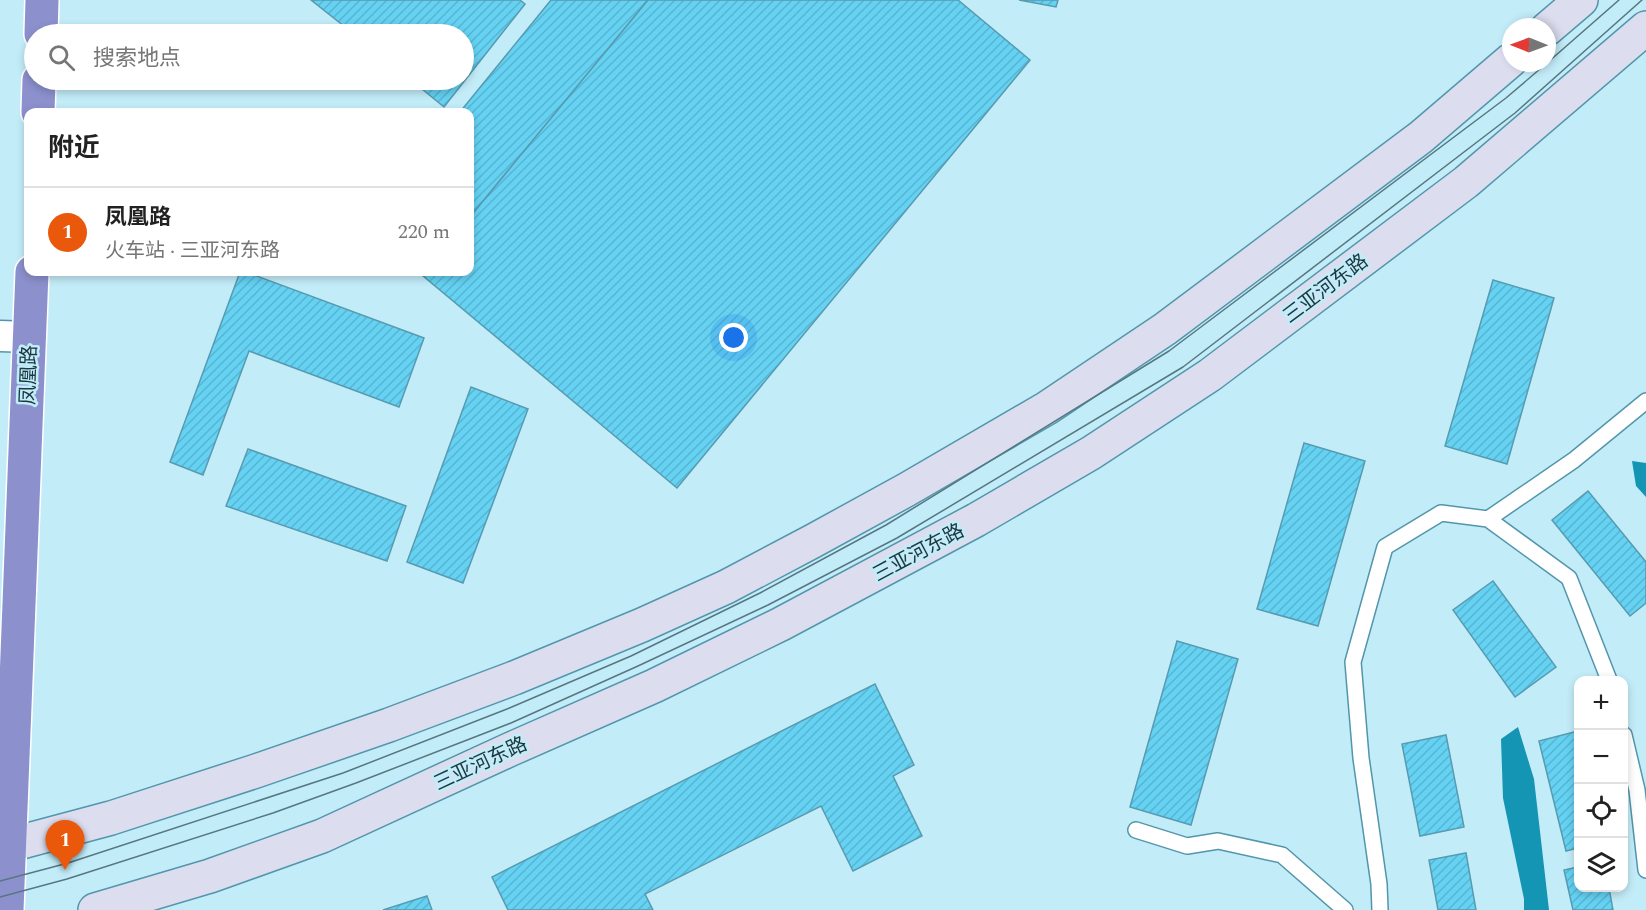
<!DOCTYPE html>
<html lang="zh">
<meta charset="utf-8">
<style>
body{margin:0;font-family:Spectral,"Noto Sans SC",serif;background:#f2f2f2;color:#222}
.controls{position:absolute;right:18px;bottom:18px;display:grid;overflow:hidden;border-radius:12px;box-shadow:0 3px 9px #0003}
.controls button{width:54px;height:54px;display:grid;place-items:center;padding:0;border:0;border-bottom:2px solid #e0e0e0;background:#fff;color:#222;font:30px sans-serif}
.compass{position:absolute;left:1502px;top:18px;width:54px;height:54px;border-radius:50%;background:#fff;box-shadow:0 3px 9px #0003;rotate:271deg}
.you{position:absolute;left:734px;top:338px;width:21px;height:21px;margin:-15px;border:4px solid #fff;border-radius:50%;background:#1a73e8;box-shadow:0 0 0 9px #1a73e833}
.badge{display:grid;place-items:center;width:39px;height:39px;border-radius:50%;background:#ea580c;color:#fff;font-size:20px;font-weight:700}
.pin{position:absolute;translate:-50% -50px;filter:drop-shadow(0 2px 3px #0008)}
.pin::after{content:'';position:absolute;top:32px;width:21px;height:18px;background:inherit;clip-path:polygon(0 0,100% 0,50% 100%)}
.list{margin:0;padding:0;list-style:none}
h2{display:flex;justify-content:space-between;align-items:center;height:78px;margin:0;padding:0 24px;font-size:26px}
h2 small{font-size:20px;font-weight:400;color:#767676}
.list li{display:grid;grid-template-columns:39px 1fr auto;gap:18px;align-items:center;box-sizing:border-box;height:90px;padding:0 24px;border-top:2px solid #e0e0e0}
.list b{display:block;font-size:22px;white-space:nowrap}
.list p{margin:0;font-size:20px;white-space:nowrap;color:#767676}
.list em{font-size:20px;font-style:normal;color:#767676}
.icon{flex:none;width:33px;height:33px;fill:none;stroke:currentColor;stroke-width:2;stroke-linecap:round;stroke-linejoin:round}
.map{position:relative;flex:none;width:1646px;height:910px;overflow:hidden}
.search{position:absolute;background:#fff;box-shadow:0 3px 9px #0003;left:24px;top:24px;width:450px;height:66px;display:flex;align-items:center;gap:15px;box-sizing:border-box;padding:0 21px;border-radius:33px;color:#767676;font-size:22px}
.panel{position:absolute;background:#fff;box-shadow:0 3px 9px #0003;left:24px;top:108px;width:450px;height:168px;border-radius:12px}
.map>svg:first-child{display:block}
.water{fill:#1495b4}
.building{fill:url(#building-hatch);stroke:#579bb0;stroke-width:1.5}
.lines{fill:none;stroke-linecap:round;stroke-linejoin:round}
.lane-casing{stroke:#5296ab;stroke-width:18}
.street-casing{stroke:#5296ab;stroke-width:33}
.secondary-casing{stroke:#5296ab;stroke-width:36}
.highway-casing{stroke:#fff;stroke-width:36}
.lane{stroke:#fff;stroke-width:15}
.street{stroke:#fff;stroke-width:30}
.secondary{stroke:#dcdef0;stroke-width:33}
.highway{stroke:#8c91ce;stroke-width:33}
.tram{stroke:#567781;stroke-width:1.5}
.labels{text-anchor:middle;stroke-width:5;stroke-linejoin:round;paint-order:stroke}
.street-label{font-size:20px;fill:#1b3740;stroke:#c3ecf9}
</style>
<div class="map">
<svg width="1646" height="910" viewBox="0 0 1646 910">
<defs>
<pattern id="building-hatch" width="6" height="6" patternUnits="userSpaceOnUse" patternTransform="scale(1.5)"><rect width="6" height="6" fill="#65d2f3"/><path d="M-1 1l2-2M0 6l6-6M5 7l2-2" fill="none" stroke="#57b5d1"/></pattern>
</defs>
<rect width="100%" height="100%" fill="#c3ecf9"/>
<!-- water -->
<g class="water">
<path d="M1632,461L1646,463V497L1636,486Z"/>
<path d="M1518,727L1534,779L1549,910H1524V899L1503,798L1501,739Z"/>
</g>
<!-- building -->
<g class="building">
<path d="M311,0H520L525,4L444,107L411,80H464V34H354Z"/>
<path d="M551,0H648L470,217V112H460Z"/>
<path d="M648,0H958L1030,60L677,488L422,275L424,272H470V217Z"/>
<path d="M1019,0H1058L1056,7Z"/>
<path d="M240,272H246L424,338L399,407L249,351L203,475L170,462Z"/>
<path d="M1493,280L1554,298L1507,464L1445,446Z"/>
<path d="M471,387L528,409L463,583L407,562Z"/>
<path d="M1304,443L1365,461L1318,626L1257,609Z"/>
<path d="M248,449L406,506L387,561L226,506Z"/>
<path d="M1588,491L1646,562V603L1630,616L1552,520Z"/>
<path d="M1493,581L1556,667L1515,697L1453,610Z"/>
<path d="M1177,641L1238,659L1191,825L1130,807Z"/>
<path d="M875,684L914,765L893,776L922,836L853,871L821,806L645,894L653,910H508L492,877Z"/>
<path d="M1578,731V848L1566,851L1539,741Z"/>
<path d="M1446,735L1464,827L1420,836L1402,744Z"/>
<path d="M1466,853L1476,910H1438L1429,860Z"/>
<path d="M1578,867V888H1609L1613,910H1573L1564,870Z"/>
<path d="M427,896L432,910H383Z"/>
</g>
<g class="lines">
<!-- lane casing -->
<g class="lane-casing">
<g id="lane">
<path d="M1488,519L1574,460L1646,401"/>
<path d="M1624,735L1637,790L1646,870"/>
<path d="M1136,830L1187,846L1218,841L1282,855L1345,910"/>
<path d="M1380,910L1379,884L1361,758L1353,662L1385,547L1441,513L1488,519L1569,578L1609,680"/>
</g>
</g>
<!-- street casing -->
<g class="street-casing">
<path id="street" d="M0,336L30,337"/>
</g>
<!-- secondary casing -->
<g class="secondary-casing">
<g id="secondary">
<path d="M1547,29L1581,0"/>
<path d="M10,845L111,818L256,771L389,725L514,678L642,625L726,587L813,541L906,490L1047,408L1165,329L1421,137L1511,60"/>
<path d="M95,910L210,876L322,836L511,749L654,686L781,624L976,520L1091,453L1210,375L1466,182L1646,28"/>
</g>
</g>
<!-- highway casing -->
<g class="highway-casing">
<g id="highway">
<path d="M41,34L42,0"/>
<path d="M38,112L39,80"/>
<path d="M7,910L32,272"/>
</g>
</g>
<!-- lane -->
<use href="#lane" class="lane"/>
<!-- street -->
<use href="#street" class="street"/>
<!-- secondary -->
<use href="#secondary" class="secondary"/>
<!-- highway -->
<use href="#highway" class="highway"/>
<!-- tram -->
<g class="tram">
<path d="M1547,63L1619,0"/>
<path d="M0,881L68,863L343,773L507,709L631,656L760,593L886,525L1169,351L1506,98L1547,63"/>
<path d="M0,897L67,879L273,813L356,783L511,723L638,666L768,605L897,538L1183,367L1515,113L1642,0"/>
</g>
</g>
<g class="labels">
<!-- street labels -->
<g class="street-label">
<text transform="translate(1325 288) rotate(-37)" y="7">三亚河东路</text>
<text transform="translate(28 375) rotate(-88)" y="7">凤凰路</text>
<text transform="translate(918 552) rotate(-28)" y="7">三亚河东路</text>
<text transform="translate(480 763) rotate(-25)" y="7">三亚河东路</text>
</g>
</g>
</svg>
<div class="controls">
<button>+</button>
<button>−</button>
<button><svg class="icon" aria-label="locate" viewBox="0 0 24 24"><circle cx="12" cy="12" r="6"/><path d="M12 2v4M12 18v4M2 12h4M18 12h4"/></svg></button>
<button><svg class="icon" aria-label="layers" viewBox="0 0 24 24"><path d="M12 4l9 5-9 5-9-5zM3 14l9 5 9-5"/></svg></button>
</div>
<svg class="compass" viewBox="-18 -18 36 36"><path d="M0-13l5 13h-10z" fill="#e53935"/><path d="M0 13l5-13h-10z" fill="#767676"/></svg>
<div class="you"></div>
<div class="pin badge" style="left:65px;top:870px">1</div>
<div class="search"><svg class="icon" aria-label="search" viewBox="0 0 24 24"><circle cx="10" cy="10" r="6"/><path d="M15 15l6 6"/></svg>搜索地点</div>
<section class="panel">
<h2>附近<small></small></h2>
<ul class="list">
<li><span class="badge">1</span><div><b>凤凰路</b><p>火车站 · 三亚河东路</p></div><em>220 m</em></li>
</ul>
</section>
</div>
